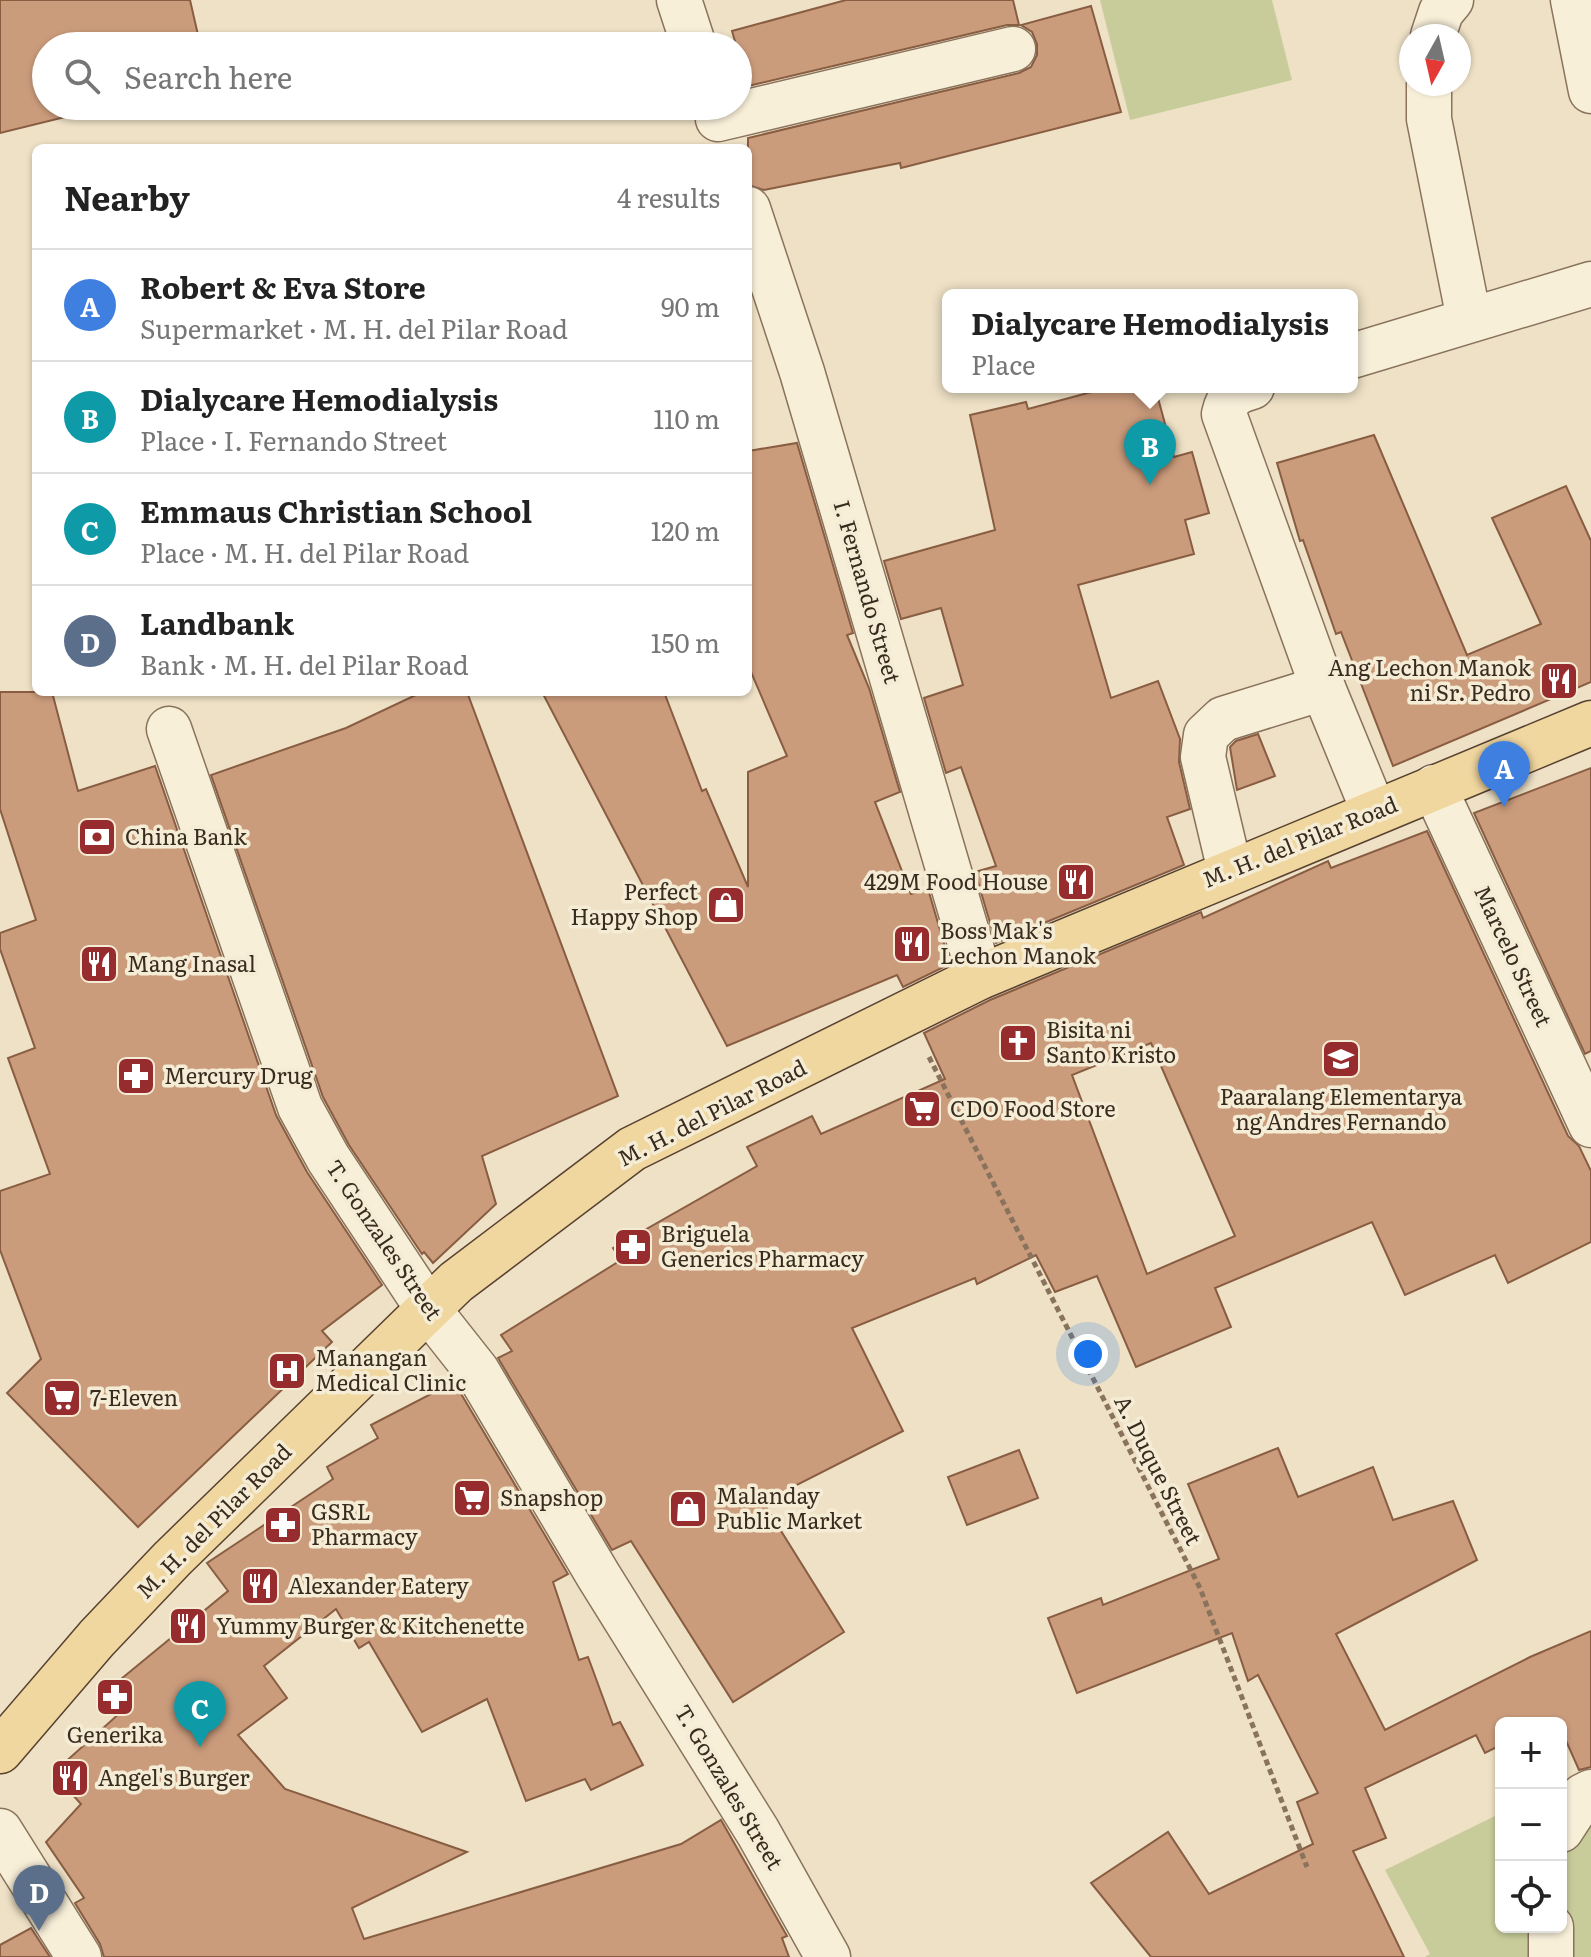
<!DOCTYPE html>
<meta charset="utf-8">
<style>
body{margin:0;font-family:Literata,serif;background:#f6f6f6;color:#222}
.controls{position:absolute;right:24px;bottom:24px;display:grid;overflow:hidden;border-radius:12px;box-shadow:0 2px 6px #0004}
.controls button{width:72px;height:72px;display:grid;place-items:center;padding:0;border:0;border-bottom:2px solid #e0e0e0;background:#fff;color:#222;font:40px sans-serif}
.compass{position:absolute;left:1399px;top:24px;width:72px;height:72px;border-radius:50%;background:#fff;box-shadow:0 2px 6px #0004;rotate:188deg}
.you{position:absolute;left:1088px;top:1354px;width:28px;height:28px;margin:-20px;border:6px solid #fff;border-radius:50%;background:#1a73e8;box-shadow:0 0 0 12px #1a73e833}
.badge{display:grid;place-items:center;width:52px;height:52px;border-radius:50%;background:#d93025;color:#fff;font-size:26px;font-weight:700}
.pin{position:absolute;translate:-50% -66px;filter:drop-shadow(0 2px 4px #0008)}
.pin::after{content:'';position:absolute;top:42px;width:28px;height:24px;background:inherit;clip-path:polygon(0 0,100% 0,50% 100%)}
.popup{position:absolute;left:942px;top:289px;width:416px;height:104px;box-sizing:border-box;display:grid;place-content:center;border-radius:12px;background:#fff;filter:drop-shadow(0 2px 6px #0005);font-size:26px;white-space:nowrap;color:#767676}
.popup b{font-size:30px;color:#222}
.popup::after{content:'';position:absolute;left:50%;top:100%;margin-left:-16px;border:16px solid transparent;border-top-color:#fff}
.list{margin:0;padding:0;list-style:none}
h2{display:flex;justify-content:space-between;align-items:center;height:104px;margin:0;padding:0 32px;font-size:34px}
h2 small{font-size:26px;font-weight:400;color:#767676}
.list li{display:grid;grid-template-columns:52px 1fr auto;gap:24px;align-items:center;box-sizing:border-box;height:112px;padding:0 32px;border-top:2px solid #e0e0e0}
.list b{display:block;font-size:30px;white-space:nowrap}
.list p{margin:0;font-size:26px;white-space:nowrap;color:#767676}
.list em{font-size:26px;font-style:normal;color:#767676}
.icon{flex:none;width:44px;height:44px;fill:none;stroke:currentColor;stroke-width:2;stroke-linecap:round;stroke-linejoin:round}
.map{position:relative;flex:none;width:1591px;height:1957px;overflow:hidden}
.search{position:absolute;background:#fff;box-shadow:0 2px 6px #0004;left:32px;top:32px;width:720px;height:88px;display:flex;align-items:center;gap:20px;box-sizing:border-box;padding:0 28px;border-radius:44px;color:#767676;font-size:30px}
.panel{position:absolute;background:#fff;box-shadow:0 2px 6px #0004;left:32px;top:144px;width:720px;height:552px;border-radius:12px}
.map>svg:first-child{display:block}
.green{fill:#c7cc9a}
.building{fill:#cb9c7c;stroke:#885d42;stroke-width:2;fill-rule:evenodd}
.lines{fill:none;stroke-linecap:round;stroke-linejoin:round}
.minor-casing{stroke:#89735c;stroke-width:47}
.major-casing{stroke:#574130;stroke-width:47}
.path{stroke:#89735c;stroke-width:5;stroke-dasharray:6 4;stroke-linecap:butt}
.minor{stroke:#f8efd9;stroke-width:44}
.major{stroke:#f0d69f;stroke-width:44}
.labels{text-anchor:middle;stroke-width:7;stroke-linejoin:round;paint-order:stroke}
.street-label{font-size:22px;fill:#392c1f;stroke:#f5ecd5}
.poi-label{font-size:22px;fill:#392c1f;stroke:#f5ecd5;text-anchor:start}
</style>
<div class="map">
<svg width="1591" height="1957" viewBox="0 0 1591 1957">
<rect width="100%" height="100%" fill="#eee1c6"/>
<!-- green -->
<g class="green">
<path d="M1100,0H1272L1292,80L1130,120Z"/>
<path d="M1591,1768V1957H1425L1430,1954L1385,1870L1501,1813V1927H1561V1783Z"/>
</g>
<!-- building -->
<g class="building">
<path d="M0,0H190L198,35L156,46H46V106H66L69,116L0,133Z"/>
<path d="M846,0H1013L1019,25H1007L748,86L732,31Z"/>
<path d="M1091,6L1121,112L901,168L900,163L764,190L748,185V138L1019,73L1031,67L1037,55V44L1032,32L1021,25Z"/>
<path d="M1110,387H1155L1174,457L1192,452L1209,513L1185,520L1194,554L1078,585L1111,698L1158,681L1180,739L1179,762L1190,809L1167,817L1184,865L996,943L975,872L996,866L961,767L946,773L924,698L963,685L941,608L901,619L884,561L995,530L970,415L1026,402L1028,409Z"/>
<path d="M1374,435L1467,655L1541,624L1492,518L1566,486L1591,541V682L1393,766L1341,632L1336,634L1303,540L1300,541L1277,463Z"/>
<path d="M797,443L853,633L847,635L869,688L900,792L875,802L911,894L928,889L950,964L903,987L897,975L727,1046L542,692H664L702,791L706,789L748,887V772L787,756L748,665V451Z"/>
<path d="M0,692H52L78,791L155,766L276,1115L307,1172L382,1285L322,1331L332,1342L138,1527L7,1393L41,1359L0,1250V1191L50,1174L8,1058L35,1048L0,949V933L36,920L0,809Z"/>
<path d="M422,692H467L618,1096L482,1156L496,1204L433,1263L424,1252L422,1254L349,1145L323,1097L211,775L346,728Z"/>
<path d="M1258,734L1275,776L1237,790L1230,747L1236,741Z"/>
<path d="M1591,768V1051L1585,1054L1474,813Z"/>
<path d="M1427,831L1568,1136L1579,1146L1591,1171V1242L1508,1283L1495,1255L1405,1295L1372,1222L1215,1288L1231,1327L1136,1367L1097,1276L1055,1292L1036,1255L977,1284L975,1278L852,1328L903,1431L763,1502L844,1632L733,1702L631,1541L612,1550L498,1358L512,1351L501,1335L621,1260L613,1248L757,1166L747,1147L812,1116L821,1134L945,1079L924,1033L990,1000L1201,912L1203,918L1328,861L1331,868ZM1151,1043L1235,1236L1147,1274L1072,1075Z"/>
<path d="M454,1382L568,1574L553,1582L579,1660L588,1657L613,1725L620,1722L643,1765L591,1790L585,1779L526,1801L487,1699L422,1732L369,1642L359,1648L336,1609L264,1666L287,1698L238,1735L285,1789L467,1852L352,1908L364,1939L681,1844L721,1820L787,1936L782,1938L789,1957H104L100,1944L75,1903L84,1898L46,1842L81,1804L53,1773L121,1712L104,1693L228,1591L207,1563L333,1479L327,1467L378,1438L371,1425Z"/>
<path d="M1278,1448L1298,1497L1373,1467L1393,1520L1453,1501L1477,1560L1336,1634L1385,1730L1530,1657L1591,1631V1767L1579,1770L1556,1718L1545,1723H1501V1745L1485,1753L1476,1735L1365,1788L1386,1838L1353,1851L1404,1957H1151L1091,1883L1168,1832L1209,1894L1313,1844L1297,1802L1318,1793L1258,1675L1248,1681L1232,1633L1077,1693L1048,1618L1101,1598L1103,1605L1219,1559L1188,1484Z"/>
<path d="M1019,1450L1038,1498L967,1525L948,1477Z"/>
<path d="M31,1928L50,1957H0V1945Z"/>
</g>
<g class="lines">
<!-- minor casing -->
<g class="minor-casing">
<g id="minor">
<path d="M679,0L694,46"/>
<path d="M1573,0L1591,91"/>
<path d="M1433,36L1441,12L1451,0"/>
<path d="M1429,84V119L1469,319"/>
<path d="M718,119L1013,49"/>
<path d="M748,209L802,372L980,977"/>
<path d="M1352,356L1591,284"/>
<path d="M1252,387C1235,392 1228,396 1224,414L1323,688L1374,812"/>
<path d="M169,729L300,1107L328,1158L428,1309L477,1371L598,1575L758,1832L828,1957"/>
<path d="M1434,787L1591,1125"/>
<path d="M1230,871L1203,757L1206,735L1223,719L1323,688"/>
<path d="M1561,1830L1583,1796L1591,1792"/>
<path d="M0,1831L79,1957"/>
<path d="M1551,1957V1927"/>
</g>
</g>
<!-- major casing -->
<g class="major-casing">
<path id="major" d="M0,1751L97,1638L172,1559L456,1282L632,1149L980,977L1591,723"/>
</g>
<!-- path -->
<path class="path" d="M929,1057L1200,1588L1307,1867"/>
<!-- minor -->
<use href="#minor" class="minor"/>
<!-- major -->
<use href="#major" class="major"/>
</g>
<!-- icons -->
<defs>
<g id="restaurant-square" transform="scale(2)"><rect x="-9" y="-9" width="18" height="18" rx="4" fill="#972c2e" stroke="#f5ecd5"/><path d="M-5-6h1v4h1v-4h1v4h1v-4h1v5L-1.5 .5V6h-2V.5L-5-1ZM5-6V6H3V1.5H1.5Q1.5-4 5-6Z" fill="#fff"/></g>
<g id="bank-square" transform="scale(2)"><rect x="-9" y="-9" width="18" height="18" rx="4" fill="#972c2e" stroke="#f5ecd5"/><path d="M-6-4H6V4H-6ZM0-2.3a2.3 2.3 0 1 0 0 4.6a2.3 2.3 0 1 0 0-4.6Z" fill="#fff"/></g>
<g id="shop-square" transform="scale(2)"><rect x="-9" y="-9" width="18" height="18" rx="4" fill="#972c2e" stroke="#f5ecd5"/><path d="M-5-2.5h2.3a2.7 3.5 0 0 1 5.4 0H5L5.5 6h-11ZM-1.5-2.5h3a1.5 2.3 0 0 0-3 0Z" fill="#fff"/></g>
<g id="church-square" transform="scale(2)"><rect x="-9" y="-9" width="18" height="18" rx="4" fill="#972c2e" stroke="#f5ecd5"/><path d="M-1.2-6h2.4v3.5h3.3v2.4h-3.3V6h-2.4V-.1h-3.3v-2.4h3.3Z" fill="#fff"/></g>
<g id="school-square" transform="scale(2)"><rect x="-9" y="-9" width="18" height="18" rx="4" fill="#972c2e" stroke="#f5ecd5"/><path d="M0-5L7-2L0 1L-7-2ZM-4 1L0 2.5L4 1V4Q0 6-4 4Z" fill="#fff"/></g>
<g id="pharmacy-square" transform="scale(2)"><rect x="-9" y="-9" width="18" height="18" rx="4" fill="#972c2e" stroke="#f5ecd5"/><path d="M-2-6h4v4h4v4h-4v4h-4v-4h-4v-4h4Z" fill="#fff"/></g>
<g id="supermarket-square" transform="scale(2)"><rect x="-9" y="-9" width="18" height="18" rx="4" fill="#972c2e" stroke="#f5ecd5"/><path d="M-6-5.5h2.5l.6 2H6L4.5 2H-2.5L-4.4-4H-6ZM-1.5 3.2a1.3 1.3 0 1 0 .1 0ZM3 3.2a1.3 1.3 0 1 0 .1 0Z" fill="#fff"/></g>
<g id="hospital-square" transform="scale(2)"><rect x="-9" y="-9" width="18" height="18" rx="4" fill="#972c2e" stroke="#f5ecd5"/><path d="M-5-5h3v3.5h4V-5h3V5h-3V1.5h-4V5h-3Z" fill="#fff"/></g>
</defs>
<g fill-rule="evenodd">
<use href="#restaurant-square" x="1559" y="681"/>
<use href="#bank-square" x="97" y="837"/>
<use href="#restaurant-square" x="1076" y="882"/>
<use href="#shop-square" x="726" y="905"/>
<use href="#restaurant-square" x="912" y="944"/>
<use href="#restaurant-square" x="99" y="964"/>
<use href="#church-square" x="1018" y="1043"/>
<use href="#school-square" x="1341" y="1059"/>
<use href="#pharmacy-square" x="136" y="1076"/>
<use href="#supermarket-square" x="922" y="1109"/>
<use href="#pharmacy-square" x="633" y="1247"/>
<use href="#hospital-square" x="287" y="1371"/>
<use href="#supermarket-square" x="62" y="1398"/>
<use href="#supermarket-square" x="472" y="1498"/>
<use href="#shop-square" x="688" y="1509"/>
<use href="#pharmacy-square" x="283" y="1525"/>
<use href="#restaurant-square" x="260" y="1586"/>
<use href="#restaurant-square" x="188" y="1626"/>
<use href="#pharmacy-square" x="115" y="1697"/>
<use href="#restaurant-square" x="70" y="1778"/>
</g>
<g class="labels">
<!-- street labels -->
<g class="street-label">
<text transform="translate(867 592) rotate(74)" y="8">I. Fernando Street</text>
<text transform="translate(1300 842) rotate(-22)" y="8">M. H. del Pilar Road</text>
<text transform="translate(1513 956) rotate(65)" y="8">Marcelo Street</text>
<text transform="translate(712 1113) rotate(-27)" y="8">M. H. del Pilar Road</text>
<text transform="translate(384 1240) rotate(56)" y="8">T. Gonzales Street</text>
<text transform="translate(1158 1470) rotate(63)" y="8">A. Duque Street</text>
<text transform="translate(214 1521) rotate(-45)" y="8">M. H. del Pilar Road</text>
<text transform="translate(729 1787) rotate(59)" y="8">T. Gonzales Street</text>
</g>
<!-- poi labels -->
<g class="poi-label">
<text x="1531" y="676" text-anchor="end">Ang Lechon Manok<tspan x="1531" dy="25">ni Sr. Pedro</tspan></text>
<text x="125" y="845">China Bank</text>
<text x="1048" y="890" text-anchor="end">429M Food House</text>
<text x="698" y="900" text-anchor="end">Perfect<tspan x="698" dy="25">Happy Shop</tspan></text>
<text x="940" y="939">Boss Mak's<tspan x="940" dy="25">Lechon Manok</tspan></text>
<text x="127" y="972">Mang Inasal</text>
<text x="1046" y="1038">Bisita ni<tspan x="1046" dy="25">Santo Kristo</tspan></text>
<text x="164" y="1084">Mercury Drug</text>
<text x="1341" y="1105" text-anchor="middle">Paaralang Elementarya<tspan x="1341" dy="25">ng Andres Fernando</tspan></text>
<text x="950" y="1117">CDO Food Store</text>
<text x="661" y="1242">Briguela<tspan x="661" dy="25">Generics Pharmacy</tspan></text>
<text x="315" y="1366">Manangan<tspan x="315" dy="25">Medical Clinic</tspan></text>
<text x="90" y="1406">7-Eleven</text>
<text x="716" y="1504">Malanday<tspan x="716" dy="25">Public Market</tspan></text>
<text x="500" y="1506">Snapshop</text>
<text x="311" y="1520">GSRL<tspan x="311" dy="25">Pharmacy</tspan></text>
<text x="288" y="1594">Alexander Eatery</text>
<text x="216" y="1634">Yummy Burger &amp; Kitchenette</text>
<text x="115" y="1743" text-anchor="middle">Generika</text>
<text x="98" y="1786">Angel's Burger</text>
</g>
</g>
</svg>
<div class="controls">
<button>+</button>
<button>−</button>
<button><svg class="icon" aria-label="locate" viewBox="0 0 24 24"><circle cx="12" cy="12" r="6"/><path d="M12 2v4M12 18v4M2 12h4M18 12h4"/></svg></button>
</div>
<svg class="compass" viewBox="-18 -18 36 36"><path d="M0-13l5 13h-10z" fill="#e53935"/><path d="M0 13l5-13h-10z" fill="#767676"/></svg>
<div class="you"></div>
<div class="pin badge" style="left:1504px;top:807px;background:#3f7fe0">A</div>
<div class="pin badge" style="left:1150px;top:485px;background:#0f9aa8">B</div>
<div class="popup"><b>Dialycare Hemodialysis</b>Place</div>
<div class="pin badge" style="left:200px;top:1747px;background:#0f9aa8">C</div>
<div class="pin badge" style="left:39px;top:1931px;background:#5c6f8a">D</div>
<div class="search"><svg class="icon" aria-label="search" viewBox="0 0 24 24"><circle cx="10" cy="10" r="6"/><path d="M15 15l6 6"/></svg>Search here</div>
<section class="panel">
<h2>Nearby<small>4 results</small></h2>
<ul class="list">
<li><span class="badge" style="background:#3f7fe0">A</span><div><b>Robert &amp; Eva Store</b><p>Supermarket · M. H. del Pilar Road</p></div><em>90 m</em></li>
<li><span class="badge" style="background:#0f9aa8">B</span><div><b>Dialycare Hemodialysis</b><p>Place · I. Fernando Street</p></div><em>110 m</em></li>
<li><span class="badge" style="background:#0f9aa8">C</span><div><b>Emmaus Christian School</b><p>Place · M. H. del Pilar Road</p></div><em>120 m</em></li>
<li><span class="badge" style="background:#5c6f8a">D</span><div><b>Landbank</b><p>Bank · M. H. del Pilar Road</p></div><em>150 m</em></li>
</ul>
</section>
</div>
